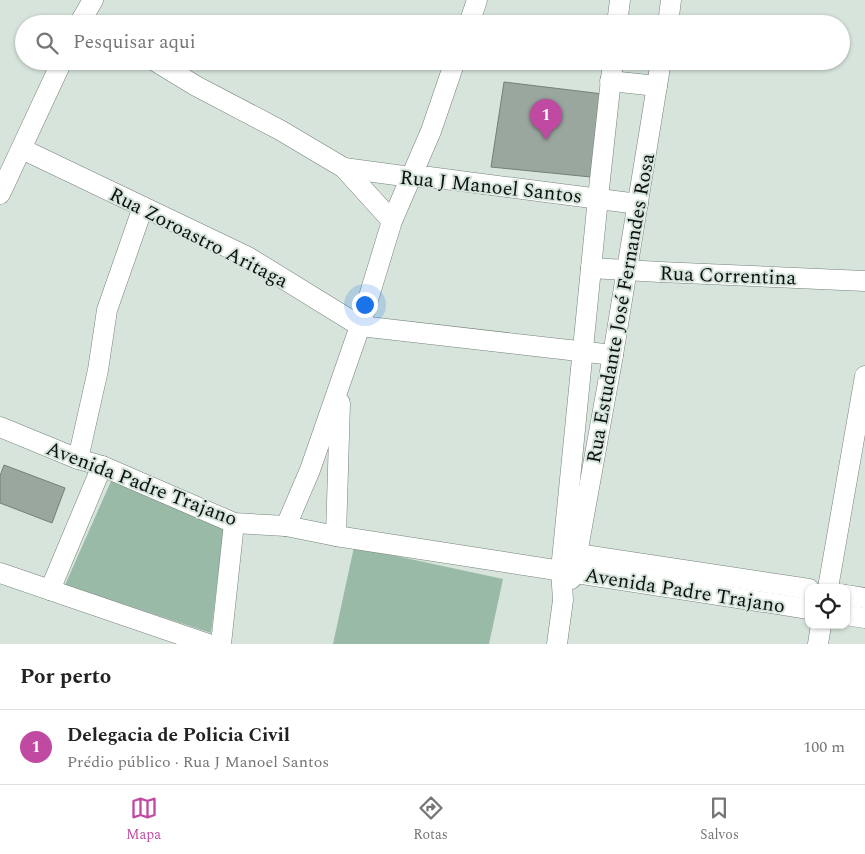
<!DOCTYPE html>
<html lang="pt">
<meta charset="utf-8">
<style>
body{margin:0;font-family:Spectral,serif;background:#f6f6f6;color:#222}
.controls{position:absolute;right:15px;bottom:15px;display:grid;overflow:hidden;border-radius:10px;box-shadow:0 1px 4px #0004}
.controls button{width:45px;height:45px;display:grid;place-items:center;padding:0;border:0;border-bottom:1px solid #e0e0e0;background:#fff;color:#222;font:25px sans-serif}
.you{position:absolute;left:364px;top:304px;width:18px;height:18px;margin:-12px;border:4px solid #fff;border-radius:50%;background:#1a73e8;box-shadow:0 0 0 8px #1a73e833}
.badge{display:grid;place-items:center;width:32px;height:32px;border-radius:50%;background:#c04aa2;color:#fff;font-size:16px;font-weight:700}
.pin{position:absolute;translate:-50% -41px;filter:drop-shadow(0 1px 2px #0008)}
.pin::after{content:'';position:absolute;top:26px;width:18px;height:15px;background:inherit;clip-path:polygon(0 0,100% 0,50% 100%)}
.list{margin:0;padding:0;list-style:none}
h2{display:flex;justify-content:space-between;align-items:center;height:65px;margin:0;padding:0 20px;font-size:21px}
h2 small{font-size:16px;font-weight:400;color:#767676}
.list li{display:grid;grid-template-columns:32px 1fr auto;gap:15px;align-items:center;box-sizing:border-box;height:75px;padding:0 20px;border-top:1px solid #e0e0e0}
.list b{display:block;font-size:19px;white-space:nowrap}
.list p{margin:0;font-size:16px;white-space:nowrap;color:#767676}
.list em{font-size:16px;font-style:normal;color:#767676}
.icon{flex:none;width:28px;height:28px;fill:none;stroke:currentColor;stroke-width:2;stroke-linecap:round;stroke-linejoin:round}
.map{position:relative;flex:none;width:865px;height:644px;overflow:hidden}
.search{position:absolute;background:#fff;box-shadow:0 1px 4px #0004;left:15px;right:15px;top:15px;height:55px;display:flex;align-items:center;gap:12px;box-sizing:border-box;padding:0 18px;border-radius:28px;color:#767676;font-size:19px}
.sheet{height:140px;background:#fff}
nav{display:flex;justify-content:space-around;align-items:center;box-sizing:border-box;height:70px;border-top:1px solid #e0e0e0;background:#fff;font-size:14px;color:#767676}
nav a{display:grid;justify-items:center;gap:2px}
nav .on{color:#c04aa2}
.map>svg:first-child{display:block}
.green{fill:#99baa6}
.building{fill:#9aa79f;stroke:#737f77}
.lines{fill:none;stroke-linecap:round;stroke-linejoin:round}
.minor-casing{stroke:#76827a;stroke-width:21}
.minor{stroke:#fff;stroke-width:20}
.labels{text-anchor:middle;stroke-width:4;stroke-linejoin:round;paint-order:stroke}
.street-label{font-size:20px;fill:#0d120f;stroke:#d6e4db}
</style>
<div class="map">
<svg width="865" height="644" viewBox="0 0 865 644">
<rect width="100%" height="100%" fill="#d6e4db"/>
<!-- green -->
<g class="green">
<path d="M112,479L224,528L211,633L65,585Z"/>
<path d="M354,547L503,579L489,644H333Z"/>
</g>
<!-- building -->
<g class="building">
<path d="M504,82L603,94L591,177L491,167Z"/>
<path d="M4,465L65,488L52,523L0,503V476Z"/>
</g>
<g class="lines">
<!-- minor casing -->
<g class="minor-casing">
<g id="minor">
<path d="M79,24L93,0"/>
<path d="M469,24L477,0"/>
<path d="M617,24L620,0"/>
<path d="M668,24L671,0"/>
<path d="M155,61L196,86L280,130L344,168L411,177H429L638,204"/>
<path d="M610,81L657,86"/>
<path d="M22,149L248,257L360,326L613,355"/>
<path d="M344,168L392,221"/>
<path d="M0,194L62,61"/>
<path d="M591,268L660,272L865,281"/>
<path d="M0,427L78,459L102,466L234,523L286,526L336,536L809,609"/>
<path d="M78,459L98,370L107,310L143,207"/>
<path d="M286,526L310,470L360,326L392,221L431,131L455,61"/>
<path d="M336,536L340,403"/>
<path d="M564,552L809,589"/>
<path d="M0,573L208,644"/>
<path d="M571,579L573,572L577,554L613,355L661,61"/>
<path d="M828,588L865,376"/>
<path d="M50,590L102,466"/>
<path d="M846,595L865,598"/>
<path d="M846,615L865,618"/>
<path d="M221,644L234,523"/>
<path d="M557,644L563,600L561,570L598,198L613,61"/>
<path d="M818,644L821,625"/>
</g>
</g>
<!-- minor -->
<use href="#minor" class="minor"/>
</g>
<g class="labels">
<!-- street labels -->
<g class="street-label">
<text transform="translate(491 186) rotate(6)" y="7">Rua J Manoel Santos</text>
<text transform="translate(199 237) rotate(27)" y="7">Rua Zoroastro Aritaga</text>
<text transform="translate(728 275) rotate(2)" y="7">Rua Correntina</text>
<text transform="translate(620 308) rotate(-80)" y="7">Rua Estudante José Fernandes Rosa</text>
<text transform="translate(142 483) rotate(21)" y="7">Avenida Padre Trajano</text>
<text transform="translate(685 590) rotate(9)" y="7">Avenida Padre Trajano</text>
</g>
</g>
</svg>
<div class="controls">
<button><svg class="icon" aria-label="locate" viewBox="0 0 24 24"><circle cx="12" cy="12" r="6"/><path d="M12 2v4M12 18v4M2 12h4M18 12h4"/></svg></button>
</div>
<div class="you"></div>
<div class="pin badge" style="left:546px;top:140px">1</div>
<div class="search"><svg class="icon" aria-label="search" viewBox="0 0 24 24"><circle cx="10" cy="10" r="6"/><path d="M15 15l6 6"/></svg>Pesquisar aqui</div>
</div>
<section class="sheet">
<h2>Por perto<small></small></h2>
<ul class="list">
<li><span class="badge">1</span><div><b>Delegacia de Policia Civil</b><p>Prédio público · Rua J Manoel Santos</p></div><em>100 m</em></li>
</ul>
</section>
<nav>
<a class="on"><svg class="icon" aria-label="map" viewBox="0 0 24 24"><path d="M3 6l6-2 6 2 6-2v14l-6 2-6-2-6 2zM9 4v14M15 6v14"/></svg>Mapa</a>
<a><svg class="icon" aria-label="directions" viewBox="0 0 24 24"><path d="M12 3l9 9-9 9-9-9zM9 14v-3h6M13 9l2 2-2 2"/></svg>Rotas</a>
<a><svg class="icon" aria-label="saved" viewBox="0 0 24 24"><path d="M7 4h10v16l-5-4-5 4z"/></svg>Salvos</a>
</nav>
